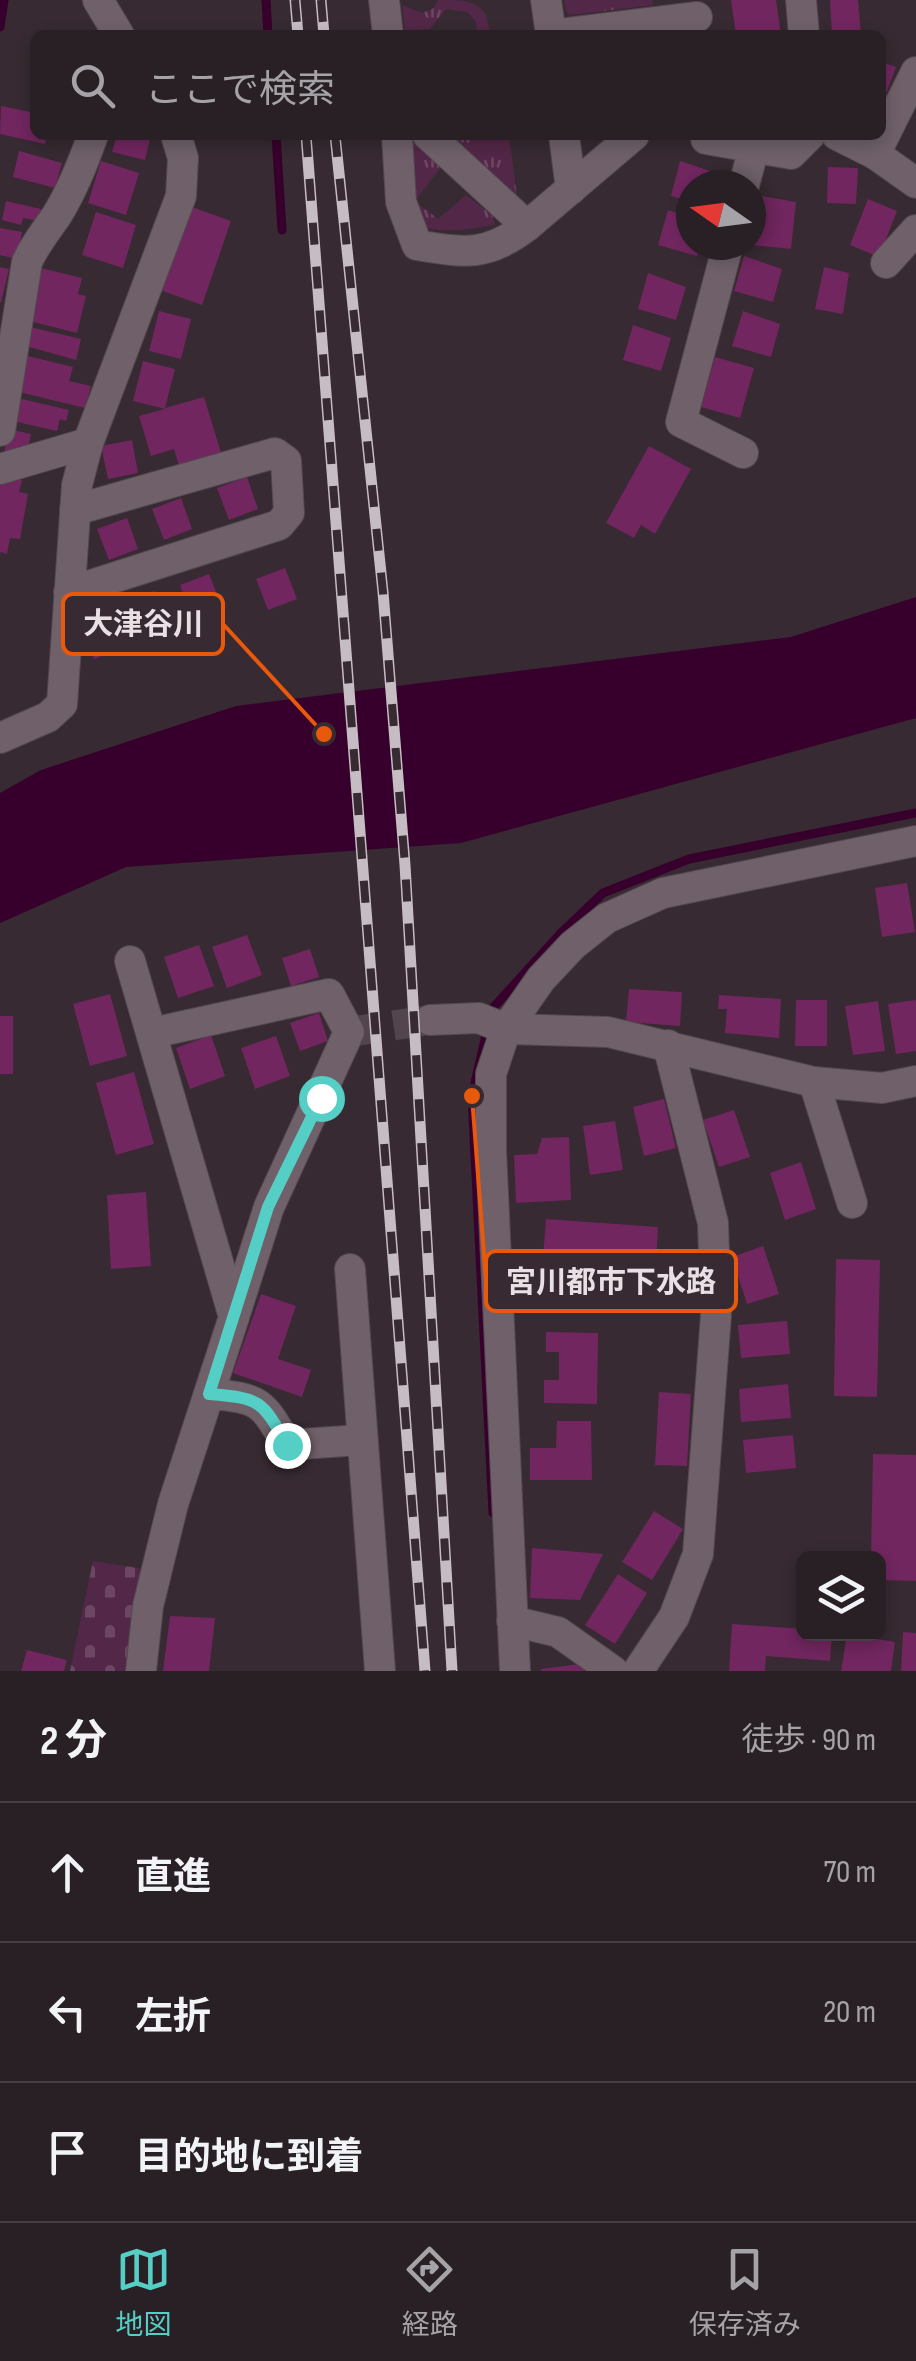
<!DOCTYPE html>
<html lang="ja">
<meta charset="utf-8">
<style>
body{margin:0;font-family:"Sofia Sans Condensed","Noto Sans JP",sans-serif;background:#352d32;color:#f1f3f6}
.controls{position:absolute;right:30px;bottom:30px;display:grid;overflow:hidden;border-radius:15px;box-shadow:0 5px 15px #0003}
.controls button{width:90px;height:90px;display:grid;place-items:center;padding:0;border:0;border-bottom:2px solid #453e43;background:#292026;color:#f1f3f6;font:50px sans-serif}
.compass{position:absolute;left:676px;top:170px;width:90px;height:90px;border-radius:50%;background:#292026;box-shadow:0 5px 15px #0003;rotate:284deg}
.stop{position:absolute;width:30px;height:30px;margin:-22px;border:8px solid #55cec5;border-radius:50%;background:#fff}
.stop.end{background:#55cec5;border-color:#fff;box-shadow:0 2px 10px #0008}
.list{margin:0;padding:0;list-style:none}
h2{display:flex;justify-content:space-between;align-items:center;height:130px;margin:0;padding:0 40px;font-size:42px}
h2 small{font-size:32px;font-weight:400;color:#a5a3a7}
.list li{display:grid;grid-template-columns:65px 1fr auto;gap:30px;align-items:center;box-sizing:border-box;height:140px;padding:0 40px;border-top:2px solid #453e43}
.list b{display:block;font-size:38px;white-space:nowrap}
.list em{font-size:32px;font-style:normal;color:#a5a3a7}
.icon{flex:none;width:55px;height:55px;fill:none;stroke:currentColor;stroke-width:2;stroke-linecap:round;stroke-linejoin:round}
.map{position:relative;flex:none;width:916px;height:1671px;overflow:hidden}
.search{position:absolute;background:#292026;box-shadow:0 5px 15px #0003;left:30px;right:30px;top:30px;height:110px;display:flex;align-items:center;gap:25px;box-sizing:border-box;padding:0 35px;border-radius:15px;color:#a5a3a7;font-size:38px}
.sheet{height:550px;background:#292026}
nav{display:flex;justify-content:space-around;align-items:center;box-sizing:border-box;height:140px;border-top:2px solid #453e43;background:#292026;font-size:28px;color:#a5a3a7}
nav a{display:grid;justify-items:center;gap:5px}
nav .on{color:#55cec5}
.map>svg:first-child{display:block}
.grass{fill:url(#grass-tufts)}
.cemetery{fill:url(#cemetery-stones)}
.water{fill:#37002c}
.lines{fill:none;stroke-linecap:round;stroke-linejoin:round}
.stream{stroke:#37002c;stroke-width:9}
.building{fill:#71265f}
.minor-tunnel{stroke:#52454d;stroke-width:30;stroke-dasharray:30 15;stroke-linecap:butt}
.minor-casing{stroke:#53484f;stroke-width:32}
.minor{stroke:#6f606a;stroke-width:30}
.rail-casing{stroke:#c6bcc3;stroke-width:11}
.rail{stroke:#372a32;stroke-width:8;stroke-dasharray:22;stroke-linecap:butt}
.route{stroke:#55cec5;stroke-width:12}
.leader{fill:none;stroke:#e8590c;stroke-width:4}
.callout-dot{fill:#e8590c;stroke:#372a32;stroke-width:4}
.callout{fill:#372a32;stroke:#e8590c;stroke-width:4}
.callout-label{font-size:30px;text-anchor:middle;font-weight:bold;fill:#e9e0e6}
</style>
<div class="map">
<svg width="916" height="1671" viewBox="0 0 916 1671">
<defs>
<pattern id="grass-tufts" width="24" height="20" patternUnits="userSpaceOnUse" patternTransform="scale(2.5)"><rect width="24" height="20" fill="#532747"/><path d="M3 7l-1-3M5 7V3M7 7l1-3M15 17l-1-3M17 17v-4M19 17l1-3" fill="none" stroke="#6c4662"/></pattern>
<pattern id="cemetery-stones" width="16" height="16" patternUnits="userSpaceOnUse" patternTransform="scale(2.5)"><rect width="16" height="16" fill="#532747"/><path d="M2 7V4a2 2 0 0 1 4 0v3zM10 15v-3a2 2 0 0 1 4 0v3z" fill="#6c4662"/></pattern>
</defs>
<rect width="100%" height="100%" fill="#372a32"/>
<!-- grass -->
<g class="grass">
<path d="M438,0C471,0 487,0 490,35H477L476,22L467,12L446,9L430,29L405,30L402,5L422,13L434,8Z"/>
<path d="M564,0H652L653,5L570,15L566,11Z"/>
<path d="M407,135H419L444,163L415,201L438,219L466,195L492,215L495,225C468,229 437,236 412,222Z"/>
<path d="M509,135L517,198L452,136Z"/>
</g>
<!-- cemetery -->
<path class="cemetery" d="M93,1561L144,1569L131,1671H70Z"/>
<!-- water -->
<path class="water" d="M916,597V718L461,843L126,867L0,923V793L41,770L236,706L791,637Z"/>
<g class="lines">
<!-- stream -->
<g class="stream">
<path d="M266,0L268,35"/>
<path d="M0,27L4,0"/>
<path d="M276,135L282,230"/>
<path d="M493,1513L472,1096L492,1009L561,933L603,893L689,859L916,813"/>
</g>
</g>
<!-- building -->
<g class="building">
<path d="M731,0H776L781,35H736Z"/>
<path d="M830,0H858L861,35H832Z"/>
<path d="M881,62L896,67L886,94L881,92Z"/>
<path d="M1,106L35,113V135H47L45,144L0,134Z"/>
<path d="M117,135H151L145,160L112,152Z"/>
<path d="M19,151L62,163L55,188L13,177Z"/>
<path d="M101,161L139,173L126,215L88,203Z"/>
<path d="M680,161L719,174L715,185H691V202L671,196Z"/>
<path d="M828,167L858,168L856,204L827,203Z"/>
<path d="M756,195L796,202L791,249L752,245Z"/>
<path d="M868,199L897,211L879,257L850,245Z"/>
<path d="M6,201L41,209L39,221L23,218L21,225L2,220Z"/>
<path d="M189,206L231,221L202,305L160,290Z"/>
<path d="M668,210L691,218V245H700L697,256L658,245Z"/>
<path d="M96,212L136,225L123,268L82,255Z"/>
<path d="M0,228L22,232L17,259L0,255Z"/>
<path d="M744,256L782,269L773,302L734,291Z"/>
<path d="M0,267L9,269L1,302H0Z"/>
<path d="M824,267L849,273L843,314L815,309Z"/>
<path d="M41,268L82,278L78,294L86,296L77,333L29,321Z"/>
<path d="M648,273L686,287L676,320L638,309Z"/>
<path d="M159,311L191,319L181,359L149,351Z"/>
<path d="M743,311L780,324L771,357L732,346Z"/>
<path d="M633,325L671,338L661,371L623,360Z"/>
<path d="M30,327L81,339L76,360L26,346Z"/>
<path d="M24,355L73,367L69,381L91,386L85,408L15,391Z"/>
<path d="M715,357L754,368L740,418L701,407Z"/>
<path d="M143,361L175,369L165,408L204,397L223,459L181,472L174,449L151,456L139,416L165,409L133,401Z"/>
<path d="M18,398L69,410L66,421L60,419L57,431L13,421Z"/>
<path d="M9,429L31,434L28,449L19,446L17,456L4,453Z"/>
<path d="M132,440L138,473L108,479L101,446Z"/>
<path d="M649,446L691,469L655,534L641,525L634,538L606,523Z"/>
<path d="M0,476L22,480L19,492L28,494L20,539L10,538L7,554L0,552Z"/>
<path d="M247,477L258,509L229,520L217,488Z"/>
<path d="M181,498L192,529L164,540L152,509Z"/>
<path d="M127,518L138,549L109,560L97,529Z"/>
<path d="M285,568L297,599L268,610L256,579Z"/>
<path d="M209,574L221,605L192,617L180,585Z"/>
<path d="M154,591L166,623L137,634L125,603Z"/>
<path d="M111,617L122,648L94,659L82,628Z"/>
<path d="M907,883L915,932L882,937L875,888Z"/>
<path d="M247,935L262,975L227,988L212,947Z"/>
<path d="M199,945L214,986L178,998L164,957Z"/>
<path d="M310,949L319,977L291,986L282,958Z"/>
<path d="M629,989L682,992L680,1026L626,1022Z"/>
<path d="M110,994L127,1056L90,1066L73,1004Z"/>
<path d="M719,995L781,999L779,1038L725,1033L727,1009H718Z"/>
<path d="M796,1000H827V1046H795Z"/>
<path d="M916,1000V1051L896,1054L888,1004Z"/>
<path d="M878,1001L885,1051L853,1055L845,1006Z"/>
<path d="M319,1013L328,1041L300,1051L290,1023Z"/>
<rect x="0" y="1016" width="13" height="58"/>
<path d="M211,1035L225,1076L190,1089L176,1048Z"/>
<path d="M276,1036L290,1076L255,1089L241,1048Z"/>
<path d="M134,1072L154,1144L116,1155L96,1083Z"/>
<path d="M664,1099L676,1148L644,1156L633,1107Z"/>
<path d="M734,1110L750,1157L719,1167L703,1120Z"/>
<path d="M615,1121L623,1170L590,1175L583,1126Z"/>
<path d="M569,1137L571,1200L516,1203L514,1155L537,1154L542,1138Z"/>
<path d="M801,1162L816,1209L785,1220L770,1173Z"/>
<path d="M146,1192L151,1266L111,1269L107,1195Z"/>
<path d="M546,1219L658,1227L656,1264L543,1257Z"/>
<path d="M763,1246L779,1294L747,1304L732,1257Z"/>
<path d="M836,1259L880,1260L877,1397L834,1396Z"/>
<path d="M261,1294L296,1306L278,1359L311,1370L302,1397L233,1373Z"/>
<path d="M787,1321L790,1354L741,1358L738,1325Z"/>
<path d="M546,1332L598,1333L597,1404L544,1403V1380H559V1352H546Z"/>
<path d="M788,1384L791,1418L741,1422L739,1389Z"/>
<path d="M659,1392L691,1394L687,1466L655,1465Z"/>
<path d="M557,1421H591L592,1480H530V1448H556Z"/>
<path d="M793,1435L796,1468L746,1473L743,1440Z"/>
<path d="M873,1454L916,1455V1581L878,1580V1558H871Z"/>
<path d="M654,1511L683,1529L652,1580L622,1562Z"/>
<path d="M532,1548L603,1554L580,1600L530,1598Z"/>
<path d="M618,1574L647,1593L615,1644L585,1625Z"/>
<path d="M170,1616L215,1618L209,1671H163Z"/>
<path d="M732,1624L804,1629V1634H832L830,1661L766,1656L765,1671H729Z"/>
<path d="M903,1632L916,1633V1671H901Z"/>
<path d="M847,1634L895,1642L891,1671H841Z"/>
<path d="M27,1650L67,1660L64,1671H21Z"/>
<path d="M580,1664L586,1671H541V1669Z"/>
</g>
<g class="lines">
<!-- minor-tunnel -->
<path class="minor-tunnel" d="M349,1032L430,1020"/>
<!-- minor casing -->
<g class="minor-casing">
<g id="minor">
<path d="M98,0L119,35"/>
<path d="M384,0L388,35"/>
<path d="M546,0L551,35"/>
<path d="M801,0L804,35"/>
<path d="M552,35L697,17"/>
<path d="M397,135L401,202L417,245C465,253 487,257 527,226"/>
<path d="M428,135L527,226L634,135"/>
<path d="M564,135L571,189"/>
<path d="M837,135L875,154L916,183"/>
<path d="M706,139L791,154L810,135"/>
<path d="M875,154L916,72"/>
<path d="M744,185L754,148"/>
<path d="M728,245L681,422L743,453"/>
<path d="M886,263L916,230"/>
<path d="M0,431L27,262C35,244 46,231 57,215C73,189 83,163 93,135"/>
<path d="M0,469L88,443"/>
<path d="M69,592L279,525L289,513L286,461L275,453L75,510"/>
<path d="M0,738L48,717L62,704L77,485L88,443L181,196L183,158L176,135"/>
<path d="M130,961L234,1317L173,1504L148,1606L141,1671"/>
<path d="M430,1020L479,1018L506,1029L608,1032L814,1082L882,1088L916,1081"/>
<path d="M152,1033L329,994L349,1032L269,1207L234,1317"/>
<path d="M814,1082L852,1203"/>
<path d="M350,1269L380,1671"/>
<path d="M209,1394C260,1398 262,1401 287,1445L360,1440"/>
<path d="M512,1621L558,1632L613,1671"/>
<path d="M515,1671L491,1150V1074L506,1029L541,979L573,945L607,918L663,893L916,841"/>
<path d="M638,1671L674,1617L698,1554L716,1315L713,1223L668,1045"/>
</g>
</g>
<!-- minor -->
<use href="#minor" class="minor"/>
<!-- rail casing -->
<g class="rail-casing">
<g id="rail">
<path d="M295,0L298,35"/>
<path d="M321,0L324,35"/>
<path d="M306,135L425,1671"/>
<path d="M335,135L383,592L405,865L452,1671"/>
</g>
</g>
<!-- rail -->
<use href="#rail" class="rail"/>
</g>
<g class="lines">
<!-- route -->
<path class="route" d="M287,1445C262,1400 260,1398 209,1394L268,1207L321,1098"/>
</g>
<!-- callouts -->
<path class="leader" d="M324 734L223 624M472 1096L486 1281"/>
<g class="callout-dot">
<circle cx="324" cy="734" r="10"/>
<circle cx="472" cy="1096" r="10"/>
</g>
<g class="callout">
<rect x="63" y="594" width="160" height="60" rx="10"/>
<rect x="486" y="1251" width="250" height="60" rx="10"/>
</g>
<g class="callout-label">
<text x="143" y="634">大津谷川</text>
<text x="611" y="1292">宮川都市下水路</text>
</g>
</svg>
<div class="controls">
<button><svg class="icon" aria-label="layers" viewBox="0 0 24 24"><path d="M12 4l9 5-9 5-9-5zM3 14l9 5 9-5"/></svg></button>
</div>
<svg class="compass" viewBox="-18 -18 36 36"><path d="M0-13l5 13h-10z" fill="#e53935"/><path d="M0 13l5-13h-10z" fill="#a5a3a7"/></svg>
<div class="stop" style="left:321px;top:1098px"></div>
<div class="stop end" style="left:287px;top:1445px"></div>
<div class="search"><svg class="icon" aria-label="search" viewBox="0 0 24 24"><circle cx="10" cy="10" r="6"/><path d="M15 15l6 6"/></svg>ここで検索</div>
</div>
<section class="sheet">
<h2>2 分<small>徒歩 · 90 m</small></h2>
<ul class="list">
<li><svg class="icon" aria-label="ahead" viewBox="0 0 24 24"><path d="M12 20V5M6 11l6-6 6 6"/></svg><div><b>直進</b></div><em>70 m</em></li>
<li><svg class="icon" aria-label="left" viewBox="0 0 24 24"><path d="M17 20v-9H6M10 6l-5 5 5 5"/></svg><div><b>左折</b></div><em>20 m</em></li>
<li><svg class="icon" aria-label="arrive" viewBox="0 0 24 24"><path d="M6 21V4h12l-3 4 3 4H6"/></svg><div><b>目的地に到着</b></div></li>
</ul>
</section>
<nav>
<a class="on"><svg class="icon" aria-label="map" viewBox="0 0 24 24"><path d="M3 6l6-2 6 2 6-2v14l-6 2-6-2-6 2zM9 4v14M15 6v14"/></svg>地図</a>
<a><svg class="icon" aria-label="directions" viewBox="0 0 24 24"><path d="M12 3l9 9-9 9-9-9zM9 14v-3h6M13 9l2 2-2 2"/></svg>経路</a>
<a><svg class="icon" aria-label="saved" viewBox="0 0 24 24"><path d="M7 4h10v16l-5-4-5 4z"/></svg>保存済み</a>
</nav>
